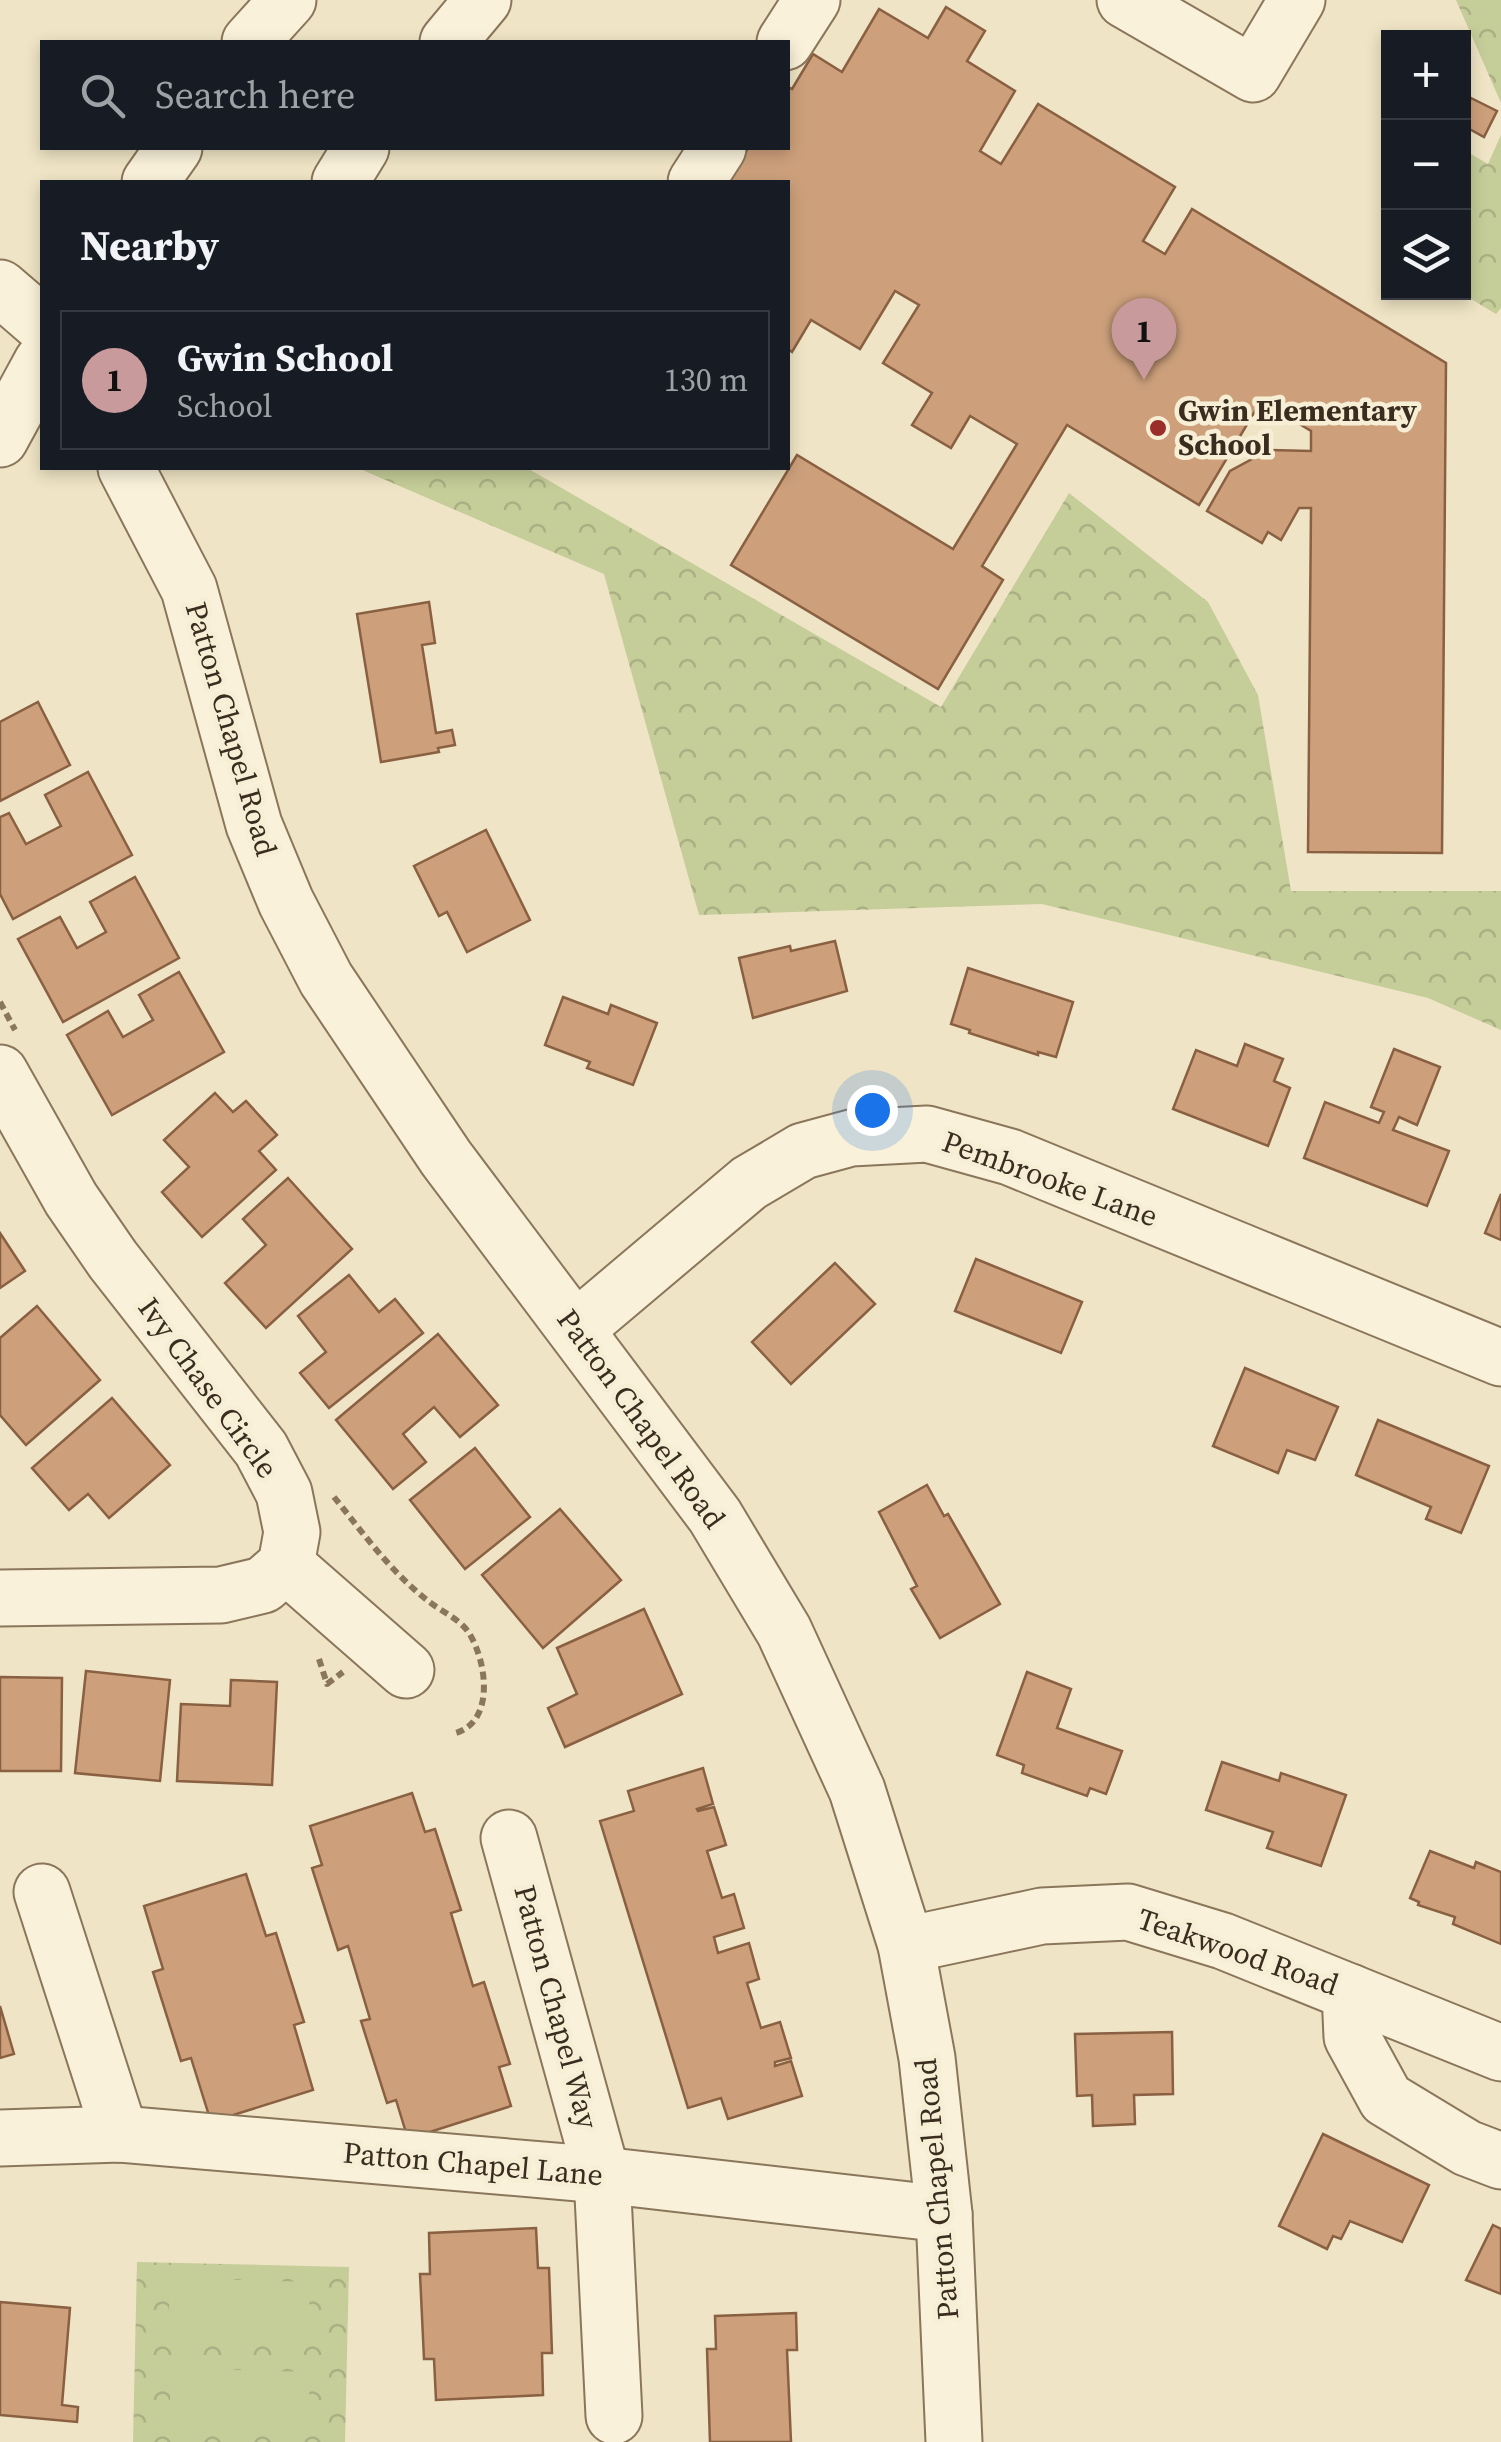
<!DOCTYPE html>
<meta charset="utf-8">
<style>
body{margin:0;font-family:"Source Serif 4",serif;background:#242831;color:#f1f3f6}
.controls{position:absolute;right:30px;top:30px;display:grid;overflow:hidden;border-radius:0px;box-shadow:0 5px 15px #0003}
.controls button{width:90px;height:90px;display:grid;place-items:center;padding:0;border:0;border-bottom:2px solid #363941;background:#171b24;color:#f1f3f6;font:50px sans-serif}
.you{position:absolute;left:872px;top:1110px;width:35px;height:35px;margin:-25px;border:8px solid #fff;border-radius:50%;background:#1a73e8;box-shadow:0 0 0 15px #1a73e833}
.badge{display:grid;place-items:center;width:65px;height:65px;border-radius:50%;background:#c99a9b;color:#111;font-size:32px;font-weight:700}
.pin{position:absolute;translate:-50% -82px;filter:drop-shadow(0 2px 5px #0008)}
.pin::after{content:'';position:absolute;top:52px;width:35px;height:30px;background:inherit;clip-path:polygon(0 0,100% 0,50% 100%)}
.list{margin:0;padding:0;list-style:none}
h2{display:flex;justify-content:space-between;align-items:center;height:130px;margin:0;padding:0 40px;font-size:42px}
h2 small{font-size:32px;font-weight:400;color:#9ea1a6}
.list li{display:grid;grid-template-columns:65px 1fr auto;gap:30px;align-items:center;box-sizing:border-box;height:140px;margin:0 20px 20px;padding:0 20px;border:2px solid #363941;border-radius:0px}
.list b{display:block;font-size:38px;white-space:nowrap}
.list p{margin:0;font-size:32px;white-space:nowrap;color:#9ea1a6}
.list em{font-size:32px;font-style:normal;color:#9ea1a6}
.icon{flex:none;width:55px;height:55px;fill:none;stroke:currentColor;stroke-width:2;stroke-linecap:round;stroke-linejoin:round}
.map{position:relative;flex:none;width:1501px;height:2442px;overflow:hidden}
.search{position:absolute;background:#171b24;box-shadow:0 5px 15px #0003;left:40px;top:40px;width:750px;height:110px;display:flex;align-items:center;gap:25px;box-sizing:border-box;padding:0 35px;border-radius:0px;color:#9ea1a6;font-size:38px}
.panel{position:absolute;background:#171b24;box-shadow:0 5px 15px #0003;left:40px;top:180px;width:750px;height:290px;border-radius:0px}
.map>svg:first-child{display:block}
.forest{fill:url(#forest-crowns)}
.pitch{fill:#c5cd99}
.building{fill:#cda07b;stroke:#896041;stroke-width:2.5}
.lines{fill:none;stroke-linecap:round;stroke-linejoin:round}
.minor-casing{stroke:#8a765b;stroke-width:59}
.path{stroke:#8a765b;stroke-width:6;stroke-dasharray:8 5;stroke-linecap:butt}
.minor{stroke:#f9f1d9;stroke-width:55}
.poi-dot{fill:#992e2b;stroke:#f6eed5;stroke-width:4}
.labels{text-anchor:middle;stroke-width:9;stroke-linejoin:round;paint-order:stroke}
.poi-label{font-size:30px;font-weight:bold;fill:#3a2d1f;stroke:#f6eed5;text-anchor:start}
.street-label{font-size:30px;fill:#3a2d1f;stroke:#f6eed5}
</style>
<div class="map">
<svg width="1501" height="2442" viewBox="0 0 1501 2442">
<defs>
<pattern id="forest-crowns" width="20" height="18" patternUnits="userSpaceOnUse" patternTransform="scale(2.5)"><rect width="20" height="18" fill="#c5cd99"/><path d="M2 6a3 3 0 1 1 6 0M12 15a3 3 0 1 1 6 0" fill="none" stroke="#aab083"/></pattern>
</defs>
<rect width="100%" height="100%" fill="#efe4c5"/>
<!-- forest -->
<g class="forest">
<path d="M1457,0H1501V103L1456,0Z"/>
<path d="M1501,135V308L1496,314L1461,293L1464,150L1488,164Z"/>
<path d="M363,468H527L941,707L1069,493L1208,602L1258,695L1291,891H1501V1030L1428,998L1042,904L699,915L604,574L360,469Z"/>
<path d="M137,2262L349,2267L345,2442H133Z"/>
</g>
<!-- pitch -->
<g class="pitch">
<path d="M170,2278L310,2282L308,2346L168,2342Z"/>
<path d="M171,2368L310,2372L308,2435L169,2432Z"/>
</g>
<!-- building -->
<g class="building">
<path d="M946,7L985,31L967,61L1015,91L980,151L1001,164L1038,104L1175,187L1143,241L1165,254L1192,209L1446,363L1442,853L1308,852L1311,508H1299L1281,540L1268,532L1262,543L1207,511L1230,471L1269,450L1311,451V431L1261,401L1199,505L1067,425L982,566L1003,580L938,689L731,565L797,455L953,549L1017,444L970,416L951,448L912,425L932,393L883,363L919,305L895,291L860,349L811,320L792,352L788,349V182H727L748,148H788V87L792,89L813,54L842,72L879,9L928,38Z"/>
<path d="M1471,98L1497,111L1484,137L1464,126V113Z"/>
<path d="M429,602L435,643L422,645L436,733L452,730L455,745L438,748L439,752L381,762L357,614Z"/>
<path d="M38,702L70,765L0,801V722Z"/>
<path d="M88,772L132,855L13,919L0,894V817L9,813L26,844L61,826L45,795Z"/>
<path d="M486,830L530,920L467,952L447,912L439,916L414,866Z"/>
<path d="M135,877L179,958L63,1022L18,939L60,917L77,948L106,932L90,902Z"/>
<path d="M835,941L847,991L753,1018L739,958L790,946L791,951Z"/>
<path d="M968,968L1073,1002L1056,1057L1038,1052V1055L969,1033L970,1030L951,1024Z"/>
<path d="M179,972L224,1052L112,1115L67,1035L108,1011L123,1037L153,1020L139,995Z"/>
<path d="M563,997L608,1014L611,1005L657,1023L633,1085L587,1068L590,1062L545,1045Z"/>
<path d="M1245,1044L1283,1059L1274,1081L1290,1088L1268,1146L1173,1109L1196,1050L1237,1066Z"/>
<path d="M1394,1049L1440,1067L1417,1125L1399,1117L1393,1130L1449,1151L1427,1206L1304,1158L1325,1102L1379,1123L1384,1112L1371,1107Z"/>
<path d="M215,1093L233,1112L246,1101L277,1135L259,1151L276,1170L202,1237L162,1192L189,1167L164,1140Z"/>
<path d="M288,1178L352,1249L266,1328L225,1283L266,1245L243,1219Z"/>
<path d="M1501,1194V1240L1485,1233Z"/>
<path d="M0,1233L25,1271L0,1288Z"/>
<path d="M976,1259L1082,1302L1061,1353L955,1311Z"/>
<path d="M835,1263L875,1304L791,1384L752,1342Z"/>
<path d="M349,1275L379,1312L395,1299L423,1333L329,1408L300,1373L326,1352L298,1316Z"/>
<path d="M37,1306L100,1380L26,1445L0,1415V1338Z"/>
<path d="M438,1334L498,1405L460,1437L434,1407L403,1434L426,1462L393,1489L336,1420Z"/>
<path d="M1245,1368L1338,1407L1315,1460L1287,1450L1278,1473L1213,1446Z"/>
<path d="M112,1398L170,1465L109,1518L88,1494L69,1510L32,1468Z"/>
<path d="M1378,1420L1489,1466L1461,1533L1426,1519L1431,1507L1356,1475Z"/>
<path d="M475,1448L530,1517L465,1569L410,1500Z"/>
<path d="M927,1485L944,1516L948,1514L1000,1604L940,1638L911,1589L917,1586L879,1512Z"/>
<path d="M560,1509L621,1580L543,1648L482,1575Z"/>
<path d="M644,1609L682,1694L565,1747L548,1708L577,1694L557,1648Z"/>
<path d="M86,1671L170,1680L160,1781L75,1773Z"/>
<path d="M1027,1672L1071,1689L1057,1728L1122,1751L1106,1794L1090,1788L1087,1796L1022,1773L1024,1765L997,1755Z"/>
<path d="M0,1677L62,1678L61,1771H0Z"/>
<path d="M231,1680L277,1682L272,1785L177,1781L181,1704L230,1706Z"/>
<path d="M1222,1762L1279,1781L1281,1773L1346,1795L1321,1866L1267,1848L1273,1832L1206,1810Z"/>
<path d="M703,1768L713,1804L697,1809L698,1811L714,1807L726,1845L707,1851L722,1898L734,1894L744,1928L714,1937L718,1953L749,1943L759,1979L747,1983L761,2028L780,2022L791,2058L775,2062V2066L791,2061L802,2096L728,2119L721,2098L688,2108L600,1821L634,1811L628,1791Z"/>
<path d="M412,1793L425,1832L435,1829L461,1910L451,1913L473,1986L484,1982L510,2064L499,2067L511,2106L408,2139L396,2100L387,2103L361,2021L370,2019L348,1946L338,1950L312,1868L322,1865L310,1826Z"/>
<path d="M1430,1851L1474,1868L1476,1862L1501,1872V1944L1453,1924L1455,1917L1418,1905L1419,1902L1410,1898Z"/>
<path d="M246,1874L266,1936L276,1933L304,2022L294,2025L313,2090L211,2122L191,2058L181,2061L153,1972L163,1969L144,1906Z"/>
<path d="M0,2006L14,2054L0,2058Z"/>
<path d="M1172,2032L1173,2094L1134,2095L1135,2124L1093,2126L1092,2095L1077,2096L1075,2034Z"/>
<path d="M1323,2134L1429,2185L1402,2242L1350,2221L1341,2239L1333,2236L1327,2249L1279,2226Z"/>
<path d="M1493,2225L1501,2229V2294L1466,2280Z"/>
<path d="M536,2228L538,2268H549L552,2353H542L543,2395L436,2400L434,2359H424L420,2274H430L429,2233Z"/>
<path d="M0,2302L70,2308L62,2405L78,2407L77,2422L0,2415Z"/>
<path d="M796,2313L797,2350H787L791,2442H710L707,2349H716L715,2316Z"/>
</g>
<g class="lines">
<!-- minor casing -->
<g class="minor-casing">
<g id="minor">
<path d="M1125,0L1253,74L1297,0"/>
<path d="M250,42L288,0"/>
<path d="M448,42L483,0"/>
<path d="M785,42L812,0"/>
<path d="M150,182L174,148"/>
<path d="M340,182L361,148"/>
<path d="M696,182L718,148"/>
<path d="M0,288L42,324"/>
<path d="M0,439L42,362"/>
<path d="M126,468L189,589L254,825L286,902L326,979L446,1158L715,1516L784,1631L857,1790L906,1945L927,2058L944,2214L954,2442"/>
<path d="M0,1073L71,1199L113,1260L261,1449L284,1493L292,1532L286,1565L263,1585L221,1595L0,1598"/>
<path d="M576,1329L749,1183L803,1151L851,1138L927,1134L1010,1157L1501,1358"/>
<path d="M286,1565L406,1670"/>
<path d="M509,1838L602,2175L614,2416"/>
<path d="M42,1892L120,2134"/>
<path d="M906,1945L1042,1916L1128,1912L1223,1941L1501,2053"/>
<path d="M1350,1992L1352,2037L1386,2099L1467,2148L1501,2161"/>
<path d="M0,2138L120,2134L602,2175L944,2214"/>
</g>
</g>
<!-- path -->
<g class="path">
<path d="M0,1002L15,1030"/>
<path d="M334,1497C363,1533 390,1571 427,1600C440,1611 459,1618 469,1633C487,1662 495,1721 456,1733"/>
<path d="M319,1659L327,1684L343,1672"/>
</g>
<!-- minor -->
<use href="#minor" class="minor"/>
</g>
<!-- markers -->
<circle class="poi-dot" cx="1158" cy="428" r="10"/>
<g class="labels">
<!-- poi labels -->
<g class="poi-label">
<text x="1178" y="421">Gwin Elementary<tspan x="1178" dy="34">School</tspan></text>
</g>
<!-- street labels -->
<g class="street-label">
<text transform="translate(231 729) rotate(74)" y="10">Patton Chapel Road</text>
<text transform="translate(1050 1179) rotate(20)" y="10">Pembrooke Lane</text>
<text transform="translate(208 1388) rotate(54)" y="10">Ivy Chase Circle</text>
<text transform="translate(641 1419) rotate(54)" y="10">Patton Chapel Road</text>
<text transform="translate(1238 1952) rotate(19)" y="10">Teakwood Road</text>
<text transform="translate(556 2007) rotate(75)" y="10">Patton Chapel Way</text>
<text transform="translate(473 2164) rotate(5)" y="10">Patton Chapel Lane</text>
<text transform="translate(937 2189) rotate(-95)" y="10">Patton Chapel Road</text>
</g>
</g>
</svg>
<div class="controls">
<button>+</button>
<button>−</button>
<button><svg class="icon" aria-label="layers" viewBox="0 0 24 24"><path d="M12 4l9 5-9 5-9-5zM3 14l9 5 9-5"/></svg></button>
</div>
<div class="you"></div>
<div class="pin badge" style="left:1144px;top:380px">1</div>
<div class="search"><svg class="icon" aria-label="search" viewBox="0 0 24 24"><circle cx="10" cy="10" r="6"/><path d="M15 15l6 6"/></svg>Search here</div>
<section class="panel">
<h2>Nearby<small></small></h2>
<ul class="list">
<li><span class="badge">1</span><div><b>Gwin School</b><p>School</p></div><em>130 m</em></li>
</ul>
</section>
</div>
